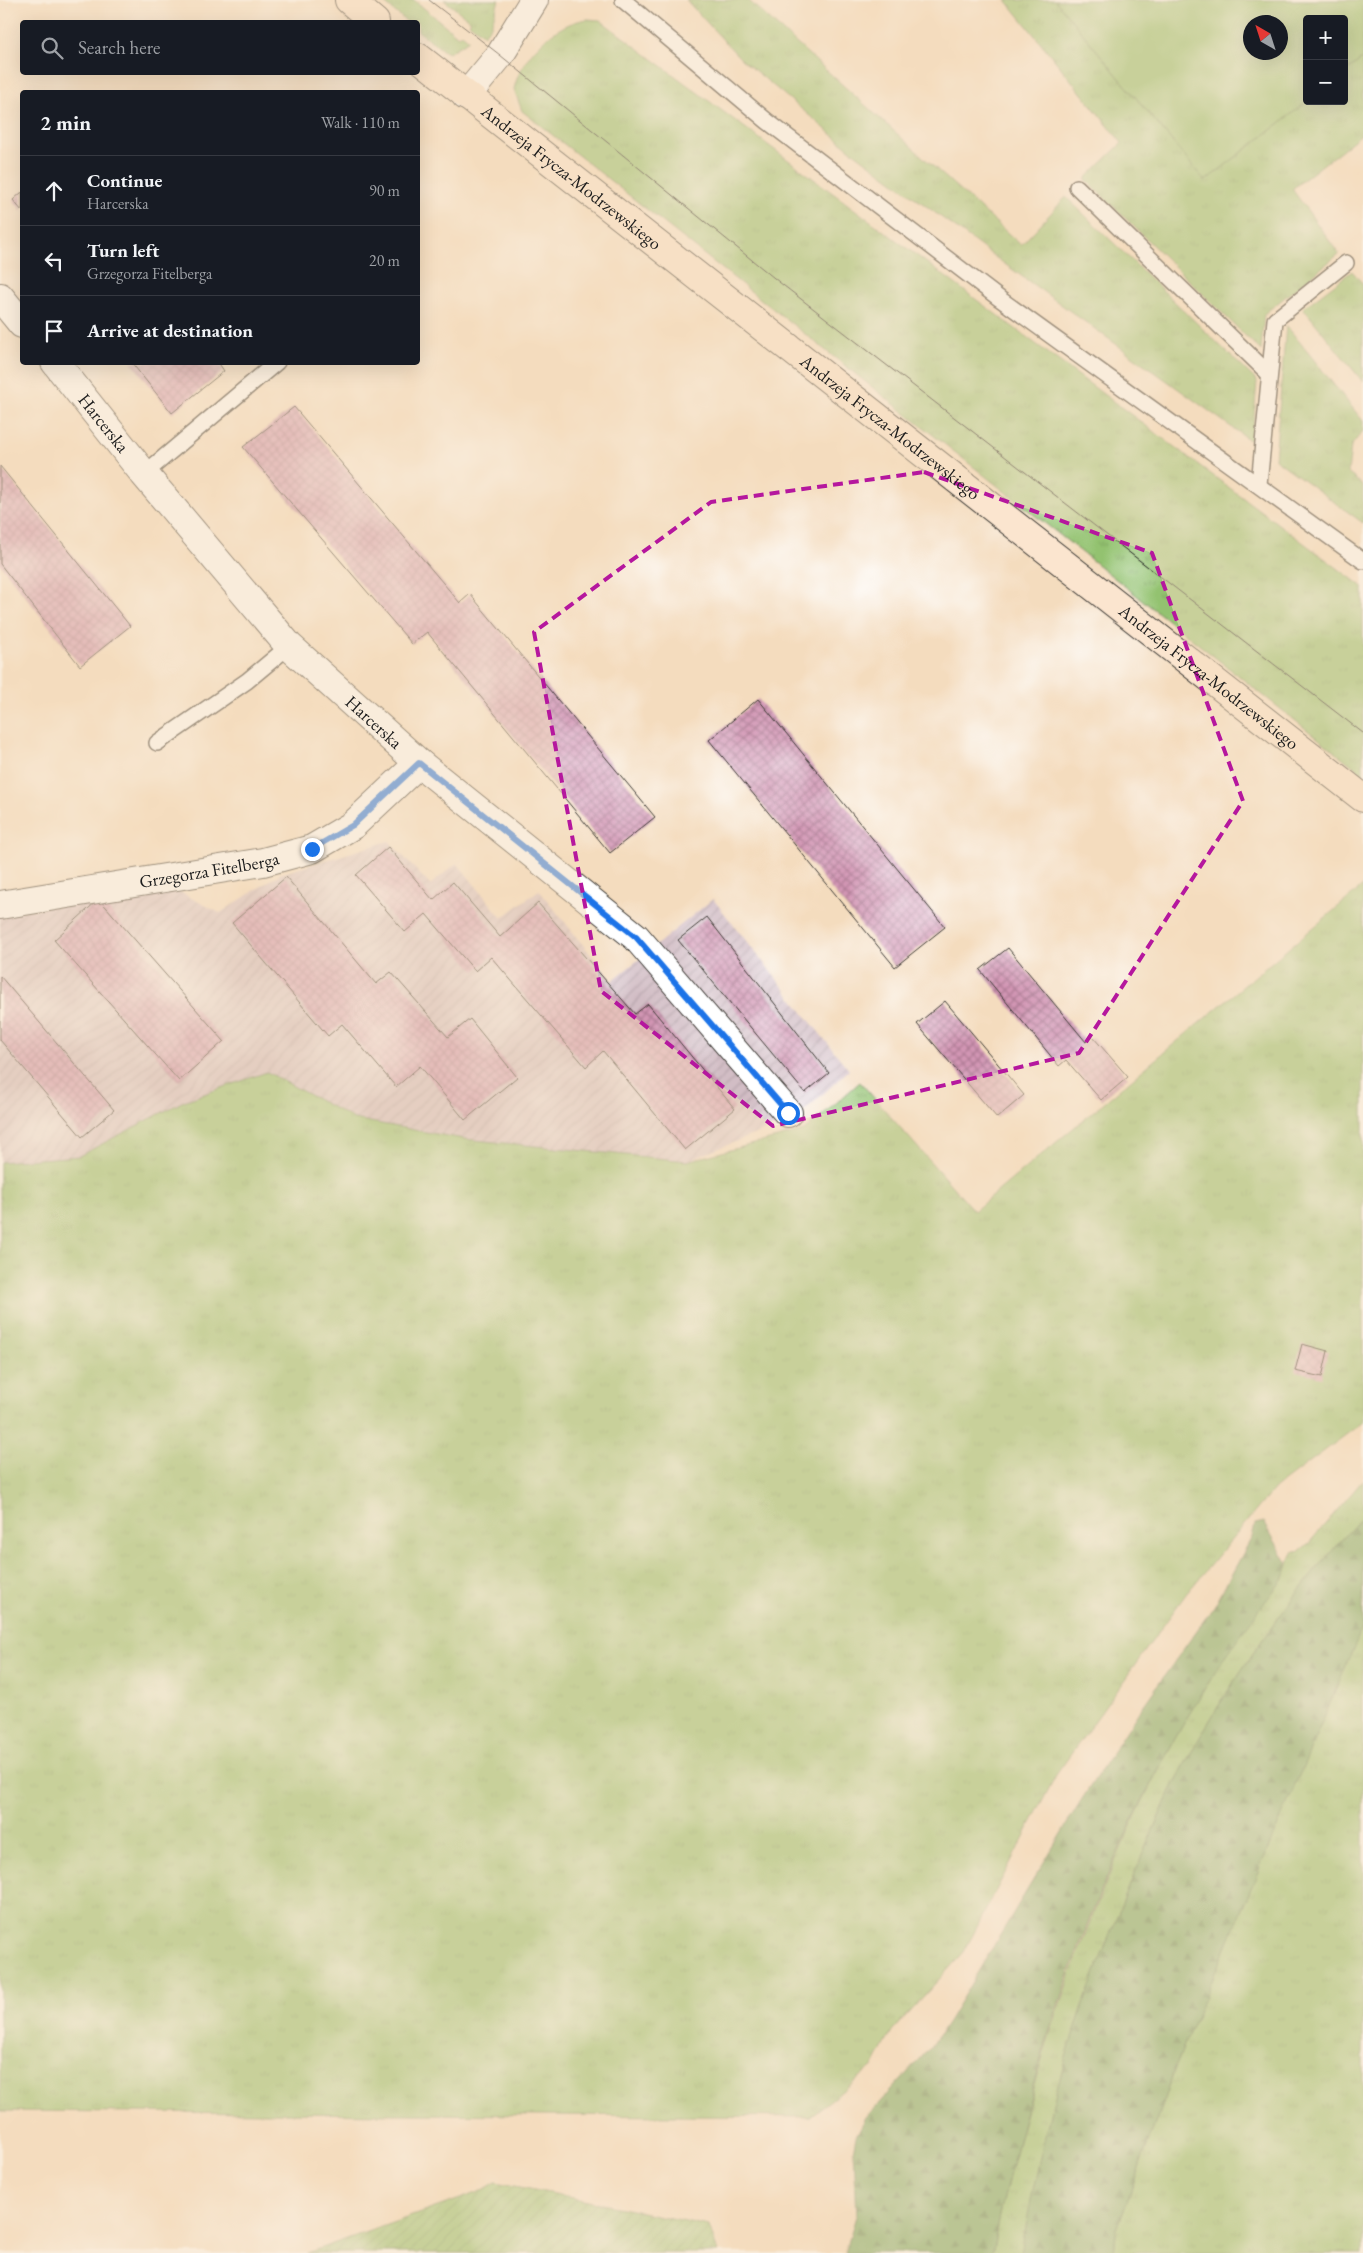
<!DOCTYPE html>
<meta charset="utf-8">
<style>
body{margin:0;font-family:"EB Garamond",serif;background:#20242c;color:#f1f3f6}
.controls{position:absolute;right:15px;top:15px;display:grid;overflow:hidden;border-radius:5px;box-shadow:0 5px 20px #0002}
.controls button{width:45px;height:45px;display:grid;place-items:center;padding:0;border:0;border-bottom:1px solid #363941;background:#171b24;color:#f1f3f6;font:25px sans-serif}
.compass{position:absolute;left:1243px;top:15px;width:45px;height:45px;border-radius:50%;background:#171b24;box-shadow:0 5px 20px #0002;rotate:321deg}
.stop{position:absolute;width:15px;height:15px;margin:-11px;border:4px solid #1a73e8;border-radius:50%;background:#fff}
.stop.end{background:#1a73e8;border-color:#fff;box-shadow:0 1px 5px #0008}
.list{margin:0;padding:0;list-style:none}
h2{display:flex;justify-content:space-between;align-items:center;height:65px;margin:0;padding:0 20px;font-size:21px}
h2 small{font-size:16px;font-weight:400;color:#9ea1a6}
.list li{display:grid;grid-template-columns:32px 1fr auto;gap:15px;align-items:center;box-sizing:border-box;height:70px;padding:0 20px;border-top:1px solid #363941}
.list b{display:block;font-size:19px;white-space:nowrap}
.list p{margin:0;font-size:16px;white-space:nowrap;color:#9ea1a6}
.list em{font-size:16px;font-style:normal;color:#9ea1a6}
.icon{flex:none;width:28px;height:28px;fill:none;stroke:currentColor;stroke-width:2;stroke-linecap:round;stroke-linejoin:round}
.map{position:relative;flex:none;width:1363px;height:2253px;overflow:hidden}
.search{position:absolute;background:#171b24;box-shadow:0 5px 20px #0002;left:20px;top:20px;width:400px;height:55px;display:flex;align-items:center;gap:12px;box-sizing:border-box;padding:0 18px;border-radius:5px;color:#9ea1a6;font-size:19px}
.panel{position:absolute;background:#171b24;box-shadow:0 5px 20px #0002;left:20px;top:90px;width:400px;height:275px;border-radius:5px}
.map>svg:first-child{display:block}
.industrial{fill:url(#industrial-furrows)}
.grass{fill:url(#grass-tufts);stroke:#586f46}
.forest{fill:url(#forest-firs);stroke:#49623f}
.garden{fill:url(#garden-furrows);stroke:#586f46}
.pitch{fill:#93c270;stroke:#586f46;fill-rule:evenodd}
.building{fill:url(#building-cross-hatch)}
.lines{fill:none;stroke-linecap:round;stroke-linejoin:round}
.service-casing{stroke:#3c3934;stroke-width:18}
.minor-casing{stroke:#3c3934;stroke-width:30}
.secondary-casing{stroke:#3c3934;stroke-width:30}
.service{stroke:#fff;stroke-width:15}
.minor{stroke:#fff;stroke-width:28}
.secondary{stroke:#fbe5cf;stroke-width:28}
.tram{stroke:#1c1c1c;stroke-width:1}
.route{stroke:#1a73e8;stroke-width:6}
.marked{fill:none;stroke:#b5179e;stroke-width:4;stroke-dasharray:10 6;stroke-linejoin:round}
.labels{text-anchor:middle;stroke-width:5;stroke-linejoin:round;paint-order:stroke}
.street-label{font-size:18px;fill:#1c1c1c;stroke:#fff}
</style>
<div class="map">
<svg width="1363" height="2253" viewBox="0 0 1363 2253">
<defs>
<pattern id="industrial-furrows" width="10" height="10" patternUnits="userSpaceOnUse" patternTransform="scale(1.25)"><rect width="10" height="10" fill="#d2bdc5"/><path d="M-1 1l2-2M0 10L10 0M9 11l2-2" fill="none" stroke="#b4a2a9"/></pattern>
<pattern id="grass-tufts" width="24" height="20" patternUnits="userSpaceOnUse" patternTransform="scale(1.25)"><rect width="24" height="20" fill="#93c270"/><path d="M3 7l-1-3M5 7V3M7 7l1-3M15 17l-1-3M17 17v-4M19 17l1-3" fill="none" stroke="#7ea660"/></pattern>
<pattern id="forest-firs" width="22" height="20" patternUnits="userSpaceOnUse" patternTransform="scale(1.25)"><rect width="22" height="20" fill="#76a862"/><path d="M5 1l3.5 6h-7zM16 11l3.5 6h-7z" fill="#608850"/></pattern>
<pattern id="garden-furrows" width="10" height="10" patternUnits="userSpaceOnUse" patternTransform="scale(1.25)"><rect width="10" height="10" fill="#93c270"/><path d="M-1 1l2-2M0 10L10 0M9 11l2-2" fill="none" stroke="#7ea660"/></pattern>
<pattern id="building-cross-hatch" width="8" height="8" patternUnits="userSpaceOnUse" patternTransform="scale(1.25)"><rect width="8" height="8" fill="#d295b4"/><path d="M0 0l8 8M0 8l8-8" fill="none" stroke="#aa7992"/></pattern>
</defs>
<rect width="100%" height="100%" fill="#fff"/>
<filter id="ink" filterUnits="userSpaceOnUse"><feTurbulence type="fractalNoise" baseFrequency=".02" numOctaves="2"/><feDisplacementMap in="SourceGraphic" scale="10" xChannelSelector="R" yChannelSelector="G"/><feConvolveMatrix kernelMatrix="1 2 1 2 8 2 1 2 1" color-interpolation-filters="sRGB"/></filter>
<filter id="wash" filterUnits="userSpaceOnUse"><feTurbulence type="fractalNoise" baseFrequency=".0096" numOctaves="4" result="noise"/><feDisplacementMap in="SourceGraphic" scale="20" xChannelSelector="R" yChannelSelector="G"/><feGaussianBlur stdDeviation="1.12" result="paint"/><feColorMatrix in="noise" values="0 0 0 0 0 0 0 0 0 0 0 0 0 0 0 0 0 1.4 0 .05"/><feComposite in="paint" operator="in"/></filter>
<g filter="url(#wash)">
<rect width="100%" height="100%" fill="#f4dcbe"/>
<!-- industrial -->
<path class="industrial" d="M389,841L430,885L457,863L502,918L539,890L612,981L713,899L849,1070L798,1117L687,1161L464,1139L354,1119L267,1072L184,1101L79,1156L0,1162V914L174,889L220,913L280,874Z"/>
<!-- grass -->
<g class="grass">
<path d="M381,0H414L458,36L462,34L469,40L448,53L444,51L418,31V22H407Z"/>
<path d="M444,0H499L491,26L484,35L469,23L471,21Z"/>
<path d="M686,0H748L1021,245L1066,197L1257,381L1252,442L988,252L852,151L740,58Z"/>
<path d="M1006,0H1055L1205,181L1308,101H1344V73L1363,58V133L1292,189L1339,254L1264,314L1261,351L1085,179L1122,143Z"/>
<path d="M588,19L600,20L1363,587V774L522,111L514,89C521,56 554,23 588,19Z"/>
<path d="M1352,271L1363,284V382L1303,308Z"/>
<path d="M1286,325L1363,421V431L1351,446L1348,473L1363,486V523L1275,459Z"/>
<path d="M1363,886V1422L1275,1488L1186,1594L1056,1775L964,1952L892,2031L874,2066L809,2117L0,2111V1162L79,1156L184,1101L267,1072L354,1119L464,1139L687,1161L804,1131L860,1082L974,1211Z"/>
<path d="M1363,1480V1516C1285,1601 1217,1697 1166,1801C1149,1837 1134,1875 1119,1912C1094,1974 1070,2038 1053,2103C1040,2153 1031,2203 1021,2253H992C1012,2153 1040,2057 1075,1962C1127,1821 1188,1695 1283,1578C1288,1568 1288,1560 1294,1551L1298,1552L1309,1543Z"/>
<path d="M1363,1615V2253H1114L1116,2232L1179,2057Z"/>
</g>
<!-- forest -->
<g class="forest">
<path d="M1363,1516V1626L1179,2057L1116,2232L1114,2253H1021C1030,2203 1040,2153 1053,2103C1070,2038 1094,1974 1119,1912C1134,1875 1149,1837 1166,1801C1217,1697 1285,1601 1363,1516Z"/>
<path d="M1264,1522L1287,1562V1569L1284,1578C1130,1766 1040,2018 992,2253H845L856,2217L853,2151L856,2136L866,2117L931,2047L949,2020L1080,1802L1138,1713L1214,1606L1252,1537L1255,1524Z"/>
</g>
<!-- garden -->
<path class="garden" d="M496,2182L709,2226L718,2253H307L480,2192Z"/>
<!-- pitch -->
<path class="pitch" d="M1055,0H1363V58L1344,73V19H1307L1308,101L1205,181ZM1250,22H1280V52H1250Z"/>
<g id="blocks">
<!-- building -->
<g class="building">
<path d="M22,192V211L13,200Z"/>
<path d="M131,362H218L224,371L172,413Z"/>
<path d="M294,407L460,603L470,594L655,817L610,853L427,632L412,644L243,447Z"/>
<path d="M0,466L130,626L80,666L0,564Z"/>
<path d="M758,699L945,927L895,967L709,740Z"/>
<path d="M388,847L433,900L453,882L500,937L538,903L635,1014L648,1004L735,1109L685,1150L603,1051L586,1067L491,957L475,971L426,914L405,932L356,875Z"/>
<path d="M286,877L376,984L391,972L448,1037L470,1019L517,1077L465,1120L420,1066L396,1087L342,1024L328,1036L232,923Z"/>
<path d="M99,899L224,1041L179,1081L54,940Z"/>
<path d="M707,917L829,1073L805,1093L678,940Z"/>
<path d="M1008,948L1086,1042L1093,1037L1128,1077L1101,1100L1066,1060L1059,1066L980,970Z"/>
<path d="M0,976L114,1110L82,1137L0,1040Z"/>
<path d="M945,1001L1024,1095L997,1118L917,1024Z"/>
<path d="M1302,1344L1328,1351L1322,1377L1295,1371Z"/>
</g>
</g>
</g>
<g filter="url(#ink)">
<use href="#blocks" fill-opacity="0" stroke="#3c3934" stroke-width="1"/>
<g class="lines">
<!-- service casing -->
<g class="service-casing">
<g id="service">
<path d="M623,0L767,121L1000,299L1363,561"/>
<path d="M1077,187L1269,374"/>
<path d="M144,474L277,362"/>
<path d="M1259,484L1275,320L1346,263"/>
<path d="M157,743L247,681L289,646"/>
</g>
</g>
<!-- minor casing -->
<g class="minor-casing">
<g id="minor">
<path d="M466,96L500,55L534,0"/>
<path d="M0,297L22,324"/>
<path id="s1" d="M55,362L144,474L289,646L419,763L636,937L788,1113"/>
<path id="s2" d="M0,905L263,862L312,849L353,825L419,763"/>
</g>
</g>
<!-- secondary casing -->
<g class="secondary-casing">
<g id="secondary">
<path d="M349,0L375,22"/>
<path id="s3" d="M418,57L1363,798"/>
</g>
</g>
<!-- service -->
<use href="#service" class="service"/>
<!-- minor -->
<use href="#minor" class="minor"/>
<!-- secondary -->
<use href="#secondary" class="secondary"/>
<!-- tram -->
<path class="tram" d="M429,0L500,55L779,282L1363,733"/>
</g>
</g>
<g class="lines" filter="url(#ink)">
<!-- route -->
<path class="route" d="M312,849L353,825L419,763L636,937L788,1113"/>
</g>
<!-- marked area -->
<path d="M0 0H1363V2253H0ZM924,472L1152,553L1243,801L1079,1053L773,1126L601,991L534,632L711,502Z" fill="#f4dcbe" fill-opacity=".55" fill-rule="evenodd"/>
<path class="marked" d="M924,472L1152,553L1243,801L1079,1053L773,1126L601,991L534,632L711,502Z"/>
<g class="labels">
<!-- street labels -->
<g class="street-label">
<text dy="6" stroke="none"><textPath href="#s3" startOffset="195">Andrzeja Frycza-Modrzewskiego</textPath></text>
<text dy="6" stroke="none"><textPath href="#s1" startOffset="78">Harcerska</textPath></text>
<text dy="6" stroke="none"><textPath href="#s3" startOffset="600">Andrzeja Frycza-Modrzewskiego</textPath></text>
<text dy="6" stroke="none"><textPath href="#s3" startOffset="1005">Andrzeja Frycza-Modrzewskiego</textPath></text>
<text dy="6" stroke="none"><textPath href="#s1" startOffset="482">Harcerska</textPath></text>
<text dy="6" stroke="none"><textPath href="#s2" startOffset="212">Grzegorza Fitelberga</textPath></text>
</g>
</g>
</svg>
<div class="controls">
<button>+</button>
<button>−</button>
</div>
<svg class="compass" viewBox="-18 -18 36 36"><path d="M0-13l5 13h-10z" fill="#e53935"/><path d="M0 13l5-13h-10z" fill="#9ea1a6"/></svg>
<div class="stop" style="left:788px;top:1113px"></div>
<div class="stop end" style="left:312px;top:849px"></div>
<div class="search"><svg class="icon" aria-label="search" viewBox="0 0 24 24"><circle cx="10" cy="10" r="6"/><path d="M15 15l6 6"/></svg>Search here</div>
<section class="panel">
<h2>2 min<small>Walk · 110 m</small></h2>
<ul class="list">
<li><svg class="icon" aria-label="ahead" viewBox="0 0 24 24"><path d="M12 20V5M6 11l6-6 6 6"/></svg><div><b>Continue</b><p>Harcerska</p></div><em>90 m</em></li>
<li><svg class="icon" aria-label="left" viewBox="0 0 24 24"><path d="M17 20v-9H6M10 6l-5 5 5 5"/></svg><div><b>Turn left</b><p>Grzegorza Fitelberga</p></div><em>20 m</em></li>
<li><svg class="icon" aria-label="arrive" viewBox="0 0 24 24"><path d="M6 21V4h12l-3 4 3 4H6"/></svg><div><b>Arrive at destination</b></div></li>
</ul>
</section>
</div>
